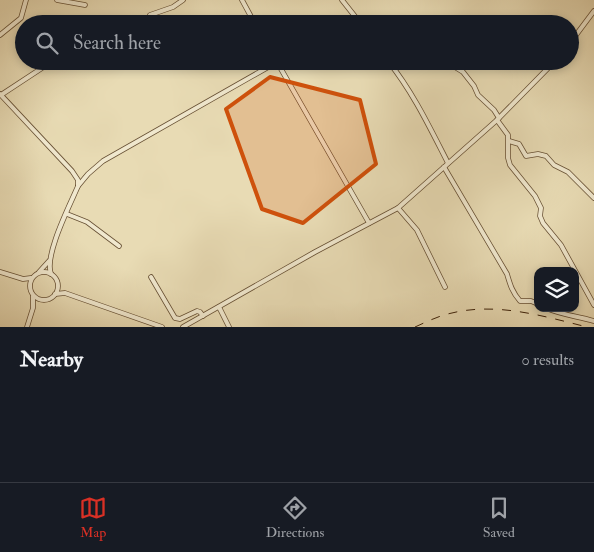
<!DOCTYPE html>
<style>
body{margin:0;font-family:"IM FELL Double Pica",serif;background:#20242c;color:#f1f3f6}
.controls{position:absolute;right:15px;bottom:15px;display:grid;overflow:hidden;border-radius:10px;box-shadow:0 2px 8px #0003}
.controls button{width:45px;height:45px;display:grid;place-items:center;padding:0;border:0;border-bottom:1px solid #363941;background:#171b24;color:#f1f3f6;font:25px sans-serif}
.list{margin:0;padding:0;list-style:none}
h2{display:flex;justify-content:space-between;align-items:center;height:65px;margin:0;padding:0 20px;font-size:21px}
h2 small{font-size:16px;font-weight:400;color:#9ea1a6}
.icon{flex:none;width:28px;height:28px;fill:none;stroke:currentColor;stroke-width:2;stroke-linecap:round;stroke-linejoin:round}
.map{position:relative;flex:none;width:594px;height:327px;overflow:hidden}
.search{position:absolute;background:#171b24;box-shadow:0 2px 8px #0003;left:15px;right:15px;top:15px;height:55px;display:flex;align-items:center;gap:12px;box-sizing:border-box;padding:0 18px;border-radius:28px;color:#9ea1a6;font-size:19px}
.sheet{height:155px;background:#171b24}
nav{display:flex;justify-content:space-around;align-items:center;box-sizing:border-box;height:70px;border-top:1px solid #363941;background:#171b24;font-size:14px;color:#9ea1a6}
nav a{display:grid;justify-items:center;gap:2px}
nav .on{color:#d93025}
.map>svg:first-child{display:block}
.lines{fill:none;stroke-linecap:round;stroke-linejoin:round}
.minor-casing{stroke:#675034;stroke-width:5.5}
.minor{stroke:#f0e8ce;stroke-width:4}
.rail{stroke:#3c2109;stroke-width:1;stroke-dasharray:9 9;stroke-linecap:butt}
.marked{fill:#ce510c;fill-opacity:0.2;stroke:#ce510c;stroke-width:4;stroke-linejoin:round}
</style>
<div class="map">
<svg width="594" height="327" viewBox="0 0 594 327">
<rect width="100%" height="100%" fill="#e8dbb4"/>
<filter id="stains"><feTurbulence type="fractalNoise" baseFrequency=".004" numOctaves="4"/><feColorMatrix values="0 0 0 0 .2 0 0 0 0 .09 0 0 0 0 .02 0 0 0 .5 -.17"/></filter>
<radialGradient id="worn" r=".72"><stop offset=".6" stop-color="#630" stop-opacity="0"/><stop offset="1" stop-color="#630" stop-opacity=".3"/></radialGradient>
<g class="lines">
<!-- minor casing -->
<g class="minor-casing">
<g id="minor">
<path d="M57,0L85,5"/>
<path d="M242,0L255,24"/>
<path d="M342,0L361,24"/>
<path d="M150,15L173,7L183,0"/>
<path d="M0,35L21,18L26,0"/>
<path d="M570,43L594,11"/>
<path d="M388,61C413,92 430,128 448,163"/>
<path d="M445,61L463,72L474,86L478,95L494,110L499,118"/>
<path d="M277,62L369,223"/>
<path d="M392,66L400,61"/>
<path d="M0,94L72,171L78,180V186C70,205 44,255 51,274"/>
<path d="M1,95L42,68"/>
<path d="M497,120L508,135V158L510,165L535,196L541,208L540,216L543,223L561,245L594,305"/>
<path d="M509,141L519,144L526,156L538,154L546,156L554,165L568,172L594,198"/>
<path d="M444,167L507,274C510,284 512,292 520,301H531L538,304"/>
<path d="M78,186L88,174L103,161L277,62"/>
<path d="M398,208L417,230L445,287"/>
<path d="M67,214L87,222L119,246"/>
<circle cx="44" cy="286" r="14"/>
<path d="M0,272L23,279L31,278"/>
<path d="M39,272L49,261"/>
<path d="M151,277L175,318L180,319L197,311L200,312L203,316"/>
<path d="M55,294L65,293L162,327"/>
<path d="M219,307L229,327"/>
<path d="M546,308C562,315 577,316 594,321"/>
<path d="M27,327L33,308V296"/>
<path d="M183,327L315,252L398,208L497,120L555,61"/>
</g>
</g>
<!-- minor -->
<use href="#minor" class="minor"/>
<!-- rail -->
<path class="rail" d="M415,327C424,323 432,319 441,316C490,300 539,315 587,327"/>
</g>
<!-- marked area -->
<path class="marked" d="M270,77L360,100L376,164L303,223L262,209L226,109Z"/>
<rect width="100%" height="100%" filter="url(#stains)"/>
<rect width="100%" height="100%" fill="url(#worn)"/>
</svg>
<div class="controls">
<button><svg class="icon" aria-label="layers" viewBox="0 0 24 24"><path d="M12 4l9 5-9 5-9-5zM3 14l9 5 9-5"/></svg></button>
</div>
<div class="search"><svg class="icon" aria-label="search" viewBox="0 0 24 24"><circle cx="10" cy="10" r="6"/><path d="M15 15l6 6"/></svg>Search here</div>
</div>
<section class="sheet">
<h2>Nearby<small>0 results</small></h2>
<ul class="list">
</ul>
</section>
<nav>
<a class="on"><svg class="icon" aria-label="map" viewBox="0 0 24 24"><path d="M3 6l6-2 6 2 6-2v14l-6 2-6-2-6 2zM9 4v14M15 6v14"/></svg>Map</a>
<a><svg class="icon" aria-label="directions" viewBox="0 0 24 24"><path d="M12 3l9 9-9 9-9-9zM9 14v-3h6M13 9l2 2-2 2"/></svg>Directions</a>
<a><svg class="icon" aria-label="saved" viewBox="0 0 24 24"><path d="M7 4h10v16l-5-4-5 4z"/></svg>Saved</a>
</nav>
